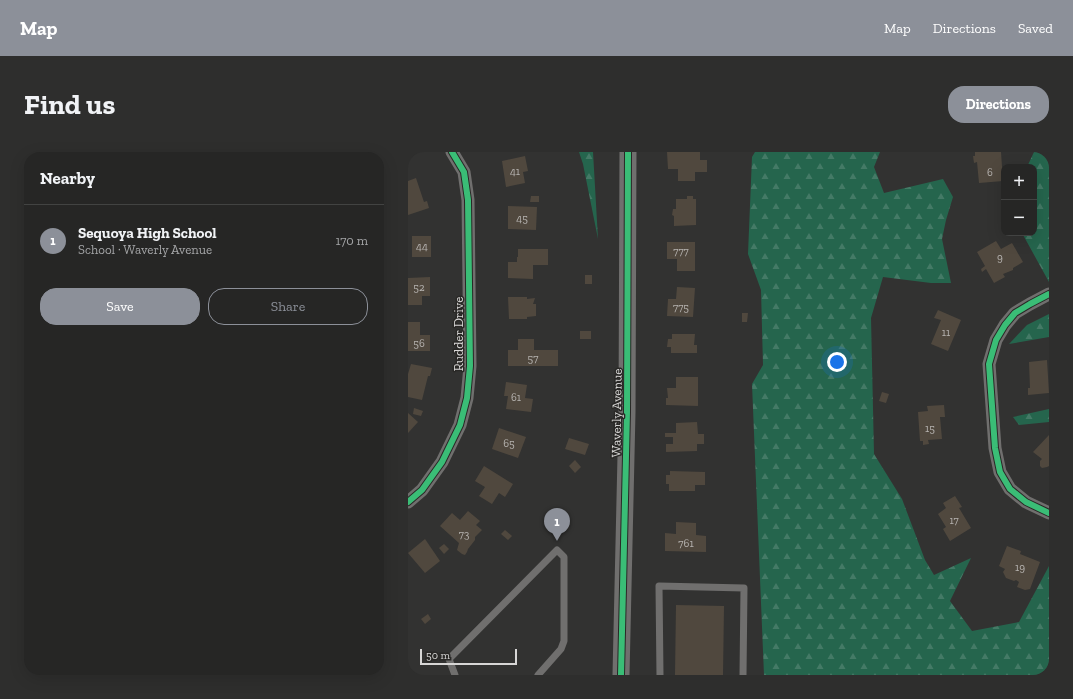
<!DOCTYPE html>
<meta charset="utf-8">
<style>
body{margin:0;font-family:"Zilla Slab",serif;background:#2e2e2d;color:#f1f3f6}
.controls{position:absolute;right:12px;top:12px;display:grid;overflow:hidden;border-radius:8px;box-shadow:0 4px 16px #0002}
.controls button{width:36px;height:36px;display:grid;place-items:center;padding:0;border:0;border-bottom:1px solid #424342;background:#262625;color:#f1f3f6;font:20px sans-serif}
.scale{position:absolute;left:12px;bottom:10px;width:97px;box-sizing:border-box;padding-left:4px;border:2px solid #d8d7d6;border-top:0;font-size:11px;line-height:14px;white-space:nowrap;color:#d8d7d6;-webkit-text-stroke:3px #292826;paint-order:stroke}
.you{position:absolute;left:429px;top:210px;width:14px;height:14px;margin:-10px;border:3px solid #fff;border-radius:50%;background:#1a73e8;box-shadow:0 0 0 6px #1a73e833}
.badge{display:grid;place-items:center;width:26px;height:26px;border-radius:50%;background:#8c9099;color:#fff;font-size:13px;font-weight:700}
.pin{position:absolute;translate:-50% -33px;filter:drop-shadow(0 1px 2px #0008)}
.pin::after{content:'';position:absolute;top:21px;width:14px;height:12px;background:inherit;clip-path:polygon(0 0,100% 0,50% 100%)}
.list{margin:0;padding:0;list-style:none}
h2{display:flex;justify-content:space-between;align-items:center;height:52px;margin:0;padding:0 16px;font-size:17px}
h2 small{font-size:13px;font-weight:400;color:#a4a5a7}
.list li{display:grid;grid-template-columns:26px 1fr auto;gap:12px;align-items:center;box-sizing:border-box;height:72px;padding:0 16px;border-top:1px solid #424342}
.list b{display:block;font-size:15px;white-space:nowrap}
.list p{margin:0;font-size:13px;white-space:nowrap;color:#a4a5a7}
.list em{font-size:13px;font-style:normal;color:#a4a5a7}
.actions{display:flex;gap:8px;padding:12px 16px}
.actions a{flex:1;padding:9px 0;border:1px solid #8c9099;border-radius:16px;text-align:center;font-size:14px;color:#8c9099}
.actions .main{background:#8c9099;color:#fff}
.map{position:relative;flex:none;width:641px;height:523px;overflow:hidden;border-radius:16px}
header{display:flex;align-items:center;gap:24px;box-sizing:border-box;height:56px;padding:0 20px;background:#8c9099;color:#fff}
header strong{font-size:19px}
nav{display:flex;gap:22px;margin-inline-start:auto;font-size:14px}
.intro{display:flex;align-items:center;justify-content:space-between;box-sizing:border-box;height:96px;padding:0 24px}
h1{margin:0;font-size:28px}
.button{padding:10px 18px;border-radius:16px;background:#8c9099;color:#fff;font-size:14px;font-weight:700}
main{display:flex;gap:24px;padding:0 24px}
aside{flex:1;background:#262625;border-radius:16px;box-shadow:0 4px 16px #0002}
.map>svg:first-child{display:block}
.forest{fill:url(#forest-firs)}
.building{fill:#50483e}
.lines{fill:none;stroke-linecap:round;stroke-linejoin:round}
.service{stroke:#706f6e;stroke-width:7}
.minor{stroke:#706f6e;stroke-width:13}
.tertiary{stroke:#706f6e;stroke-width:17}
.cycleway-casing{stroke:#292826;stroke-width:8}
.cycleway{stroke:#3abd76;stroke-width:6}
.labels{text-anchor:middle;stroke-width:3;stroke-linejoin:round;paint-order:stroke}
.number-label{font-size:11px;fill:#b6b3b0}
.street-label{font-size:13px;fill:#d8d7d6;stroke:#292826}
</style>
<header>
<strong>Map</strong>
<nav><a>Map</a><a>Directions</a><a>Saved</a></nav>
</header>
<div class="intro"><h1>Find us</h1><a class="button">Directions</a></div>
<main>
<aside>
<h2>Nearby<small></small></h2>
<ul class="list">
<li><span class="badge">1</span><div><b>Sequoya High School</b><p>School · Waverly Avenue</p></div><em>170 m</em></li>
</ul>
<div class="actions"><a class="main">Save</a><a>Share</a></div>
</aside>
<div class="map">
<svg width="641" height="523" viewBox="0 0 641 523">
<defs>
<pattern id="forest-firs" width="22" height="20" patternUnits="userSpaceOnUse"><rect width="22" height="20" fill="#25654d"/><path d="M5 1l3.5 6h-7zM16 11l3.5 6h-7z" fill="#447a66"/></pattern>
</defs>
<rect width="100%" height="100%" fill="#323231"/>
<!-- forest -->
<g class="forest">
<path d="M171,0H185L190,87L175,12Z"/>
<path d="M347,0H472L466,15L476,41L535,27L545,45L538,68L534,87L543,131H523L475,125L463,166L466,302L494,347L517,408L526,423L563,406L542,449L564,479L611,470L641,414V523H356L344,232L355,213L353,138L340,102L344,5Z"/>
<path d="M626,0H641V130L614,81H626V15H619Z"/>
<path d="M641,162V185L601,192L619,173Z"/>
<path d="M641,257V270L611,273L605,265Z"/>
</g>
<!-- building -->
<g class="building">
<path d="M259,0H292V8H299V20H287V29H270V17H260Z"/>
<path d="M567,0H593L595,29L571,31L569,10L566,11L565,4H567Z"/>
<path d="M117,4L120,19L115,20L117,31L98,35L94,9Z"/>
<path d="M8,26L16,50L19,49L21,56L0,63V29Z"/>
<path d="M123,44H131V50H122Z"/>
<path d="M279,44H285V47H288V73L266,74V64L264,63L265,57H268V47H279Z"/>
<path d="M100,54L129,55L128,78L100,77Z"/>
<rect x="4" y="84" width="19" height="21"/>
<path d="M588,89L593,97L604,91L615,110L605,116V118L595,122L597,125L586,131L578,117L574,120L573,117L577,114L569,100Z"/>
<path d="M259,90H287V119H269V107H259Z"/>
<path d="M110,97H140V113H125V127L100,126V110H109V105H110Z"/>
<rect x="177" y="123" width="7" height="9"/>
<path d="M22,125V144H14V153H0V126Z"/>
<path d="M269,135L287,136L285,165L259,164L260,147H268Z"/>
<path d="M100,145H119V147L127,146L125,152H128V164L119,165V167H101Z"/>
<path d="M530,158L553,168L540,199L523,192L533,168L526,166Z"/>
<path d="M334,161H340L339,170H334Z"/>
<path d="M0,170H12V183H22V199H0Z"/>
<rect x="172" y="179" width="11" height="8"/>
<path d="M264,182H287L286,193H289V201H263V195H259L260,187H264Z"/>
<path d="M110,187H126V198H150V214H100V198H110Z"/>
<path d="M639,208L641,241L620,243V236H622L621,210Z"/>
<path d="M3,212L24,216L22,224H20L14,248L0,245V222Z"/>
<path d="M268,225H290V254L258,253V246H260L259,236H268Z"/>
<path d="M98,230L119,233L117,246L125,247L123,260L98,257L100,244H96Z"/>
<path d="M474,240L481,242L478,251L471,249Z"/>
<path d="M536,253L537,265H532L534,287L520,288L521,292L515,293V289H512L510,260L520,259L519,254Z"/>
<path d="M6,256L15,259L13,264L5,262Z"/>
<path d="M0,261L10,270L0,281Z"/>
<path d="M289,270L290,282H296V292H289V299L258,300V292H265V285H257V281H268V271Z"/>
<path d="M91,276L118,285L110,306L84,297Z"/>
<path d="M641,283V314L639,315L634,316L632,314V309L634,307L625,300Z"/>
<path d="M161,286L181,292L177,303L157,297Z"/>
<path d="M167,308L173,315L167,321L161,314Z"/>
<path d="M76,314L105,332L97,345L91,341L84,352L71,344L77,335L67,329Z"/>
<path d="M262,319L297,320V333H287V339H261V332H258V323H262Z"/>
<path d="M547,344L554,355L551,356L563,376L542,389L535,377L538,375L530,362L538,356L535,351Z"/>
<path d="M60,359L72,369L68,373L74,378L67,385V388L60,397L59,400L57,403L54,402L49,398L51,391L32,374L44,361L52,368Z"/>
<path d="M268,370L288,371V383L298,384V400L257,399V381L268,382Z"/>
<path d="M97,378L104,384L100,388L93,382Z"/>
<path d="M17,387L32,409L17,421L0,401Z"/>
<path d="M36,392L41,397L36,402L31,396Z"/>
<path d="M599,394L613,399L612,402L632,410L622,437L617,438L609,435L611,430L608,428L606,429L598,426L595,420L597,417L591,414Z"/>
<path d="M268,453L316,454L315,523H267Z"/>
<path d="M20,462L23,467L17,472L13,467Z"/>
</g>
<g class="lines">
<!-- service -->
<g class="service">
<path d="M47,523L41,507L149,398L156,405V489L153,497L130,523"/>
<path d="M252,523L251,434L336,436L335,523"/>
</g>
<!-- minor -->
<g class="minor">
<path d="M641,142L622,152L607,161L597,173L588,188L581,212L587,296L592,320L602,337L618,350L641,361"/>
<path d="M0,350L14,338L34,310L52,273L59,246L62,214L60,48L56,20L44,0"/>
</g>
<!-- tertiary -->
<path class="tertiary" d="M213,523L219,260L220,0"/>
<!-- cycleway casing -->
<g class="cycleway-casing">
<g id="cycleway">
<path d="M641,142L622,152L607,161L597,173L588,188L581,212L587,296L592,320L602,337L618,350L641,361"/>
<path d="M0,350L14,338L34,310L52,273L59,246L62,214L60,48L56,20L44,0"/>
<path d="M213,523L219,260L220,0"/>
</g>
</g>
<!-- cycleway -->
<use href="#cycleway" class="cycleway"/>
</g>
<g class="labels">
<!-- number labels -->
<g class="number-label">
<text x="107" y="23">41</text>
<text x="582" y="24">6</text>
<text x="114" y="70">45</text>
<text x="14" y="98">44</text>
<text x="273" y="103">777</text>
<text x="592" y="109">9</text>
<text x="11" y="139">52</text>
<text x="273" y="159">775</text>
<text x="538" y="184">11</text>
<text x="11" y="195">56</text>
<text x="125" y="210">57</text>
<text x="108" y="249">61</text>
<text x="522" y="280">15</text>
<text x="101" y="295">65</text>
<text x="546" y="372">17</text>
<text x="56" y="386">73</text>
<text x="278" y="395">761</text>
<text x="612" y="419">19</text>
</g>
<!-- street labels -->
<g class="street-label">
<text transform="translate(50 182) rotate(-90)" y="5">Rudder Drive</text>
<text transform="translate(208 261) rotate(-89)" y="5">Waverly Avenue</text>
</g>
</g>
</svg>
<div class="controls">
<button>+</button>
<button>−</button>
</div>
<div class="scale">50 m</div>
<div class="you"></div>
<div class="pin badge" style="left:149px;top:389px">1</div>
</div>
</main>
